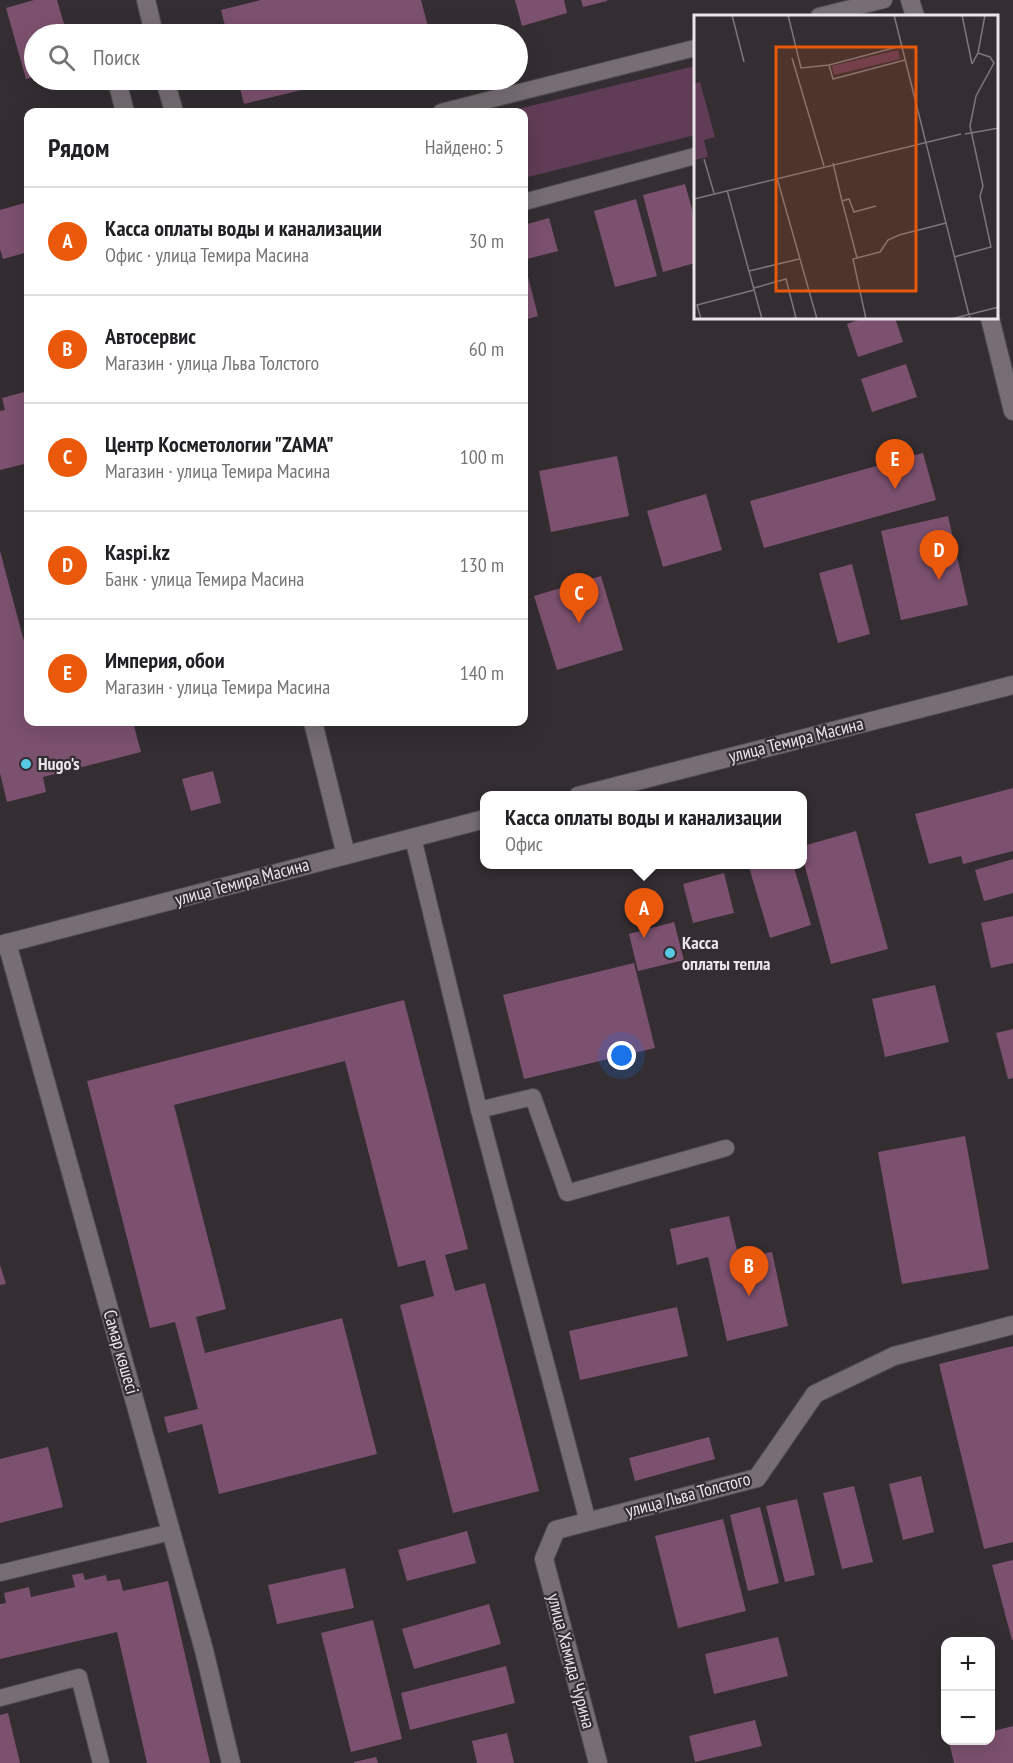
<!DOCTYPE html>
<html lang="ru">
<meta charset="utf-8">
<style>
body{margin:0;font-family:"PT Sans Narrow",sans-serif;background:#f6f6f6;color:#202124}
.controls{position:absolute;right:18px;bottom:18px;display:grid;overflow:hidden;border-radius:12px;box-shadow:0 6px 24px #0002}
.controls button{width:54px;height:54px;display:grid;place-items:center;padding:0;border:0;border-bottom:2px solid #e0e0e0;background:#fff;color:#202124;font:30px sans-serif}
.you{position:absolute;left:622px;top:1056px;width:21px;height:21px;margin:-15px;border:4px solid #fff;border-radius:50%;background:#1a73e8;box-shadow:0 0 0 9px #1a73e833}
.badge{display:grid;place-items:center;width:39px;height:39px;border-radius:50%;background:#ea580c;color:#fff;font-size:20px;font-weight:700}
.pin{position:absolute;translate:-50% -50px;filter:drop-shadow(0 2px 3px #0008)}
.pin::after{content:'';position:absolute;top:32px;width:21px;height:18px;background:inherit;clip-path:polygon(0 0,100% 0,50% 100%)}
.popup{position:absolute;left:480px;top:791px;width:327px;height:78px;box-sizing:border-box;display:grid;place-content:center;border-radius:12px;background:#fff;filter:drop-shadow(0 2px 4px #0005);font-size:20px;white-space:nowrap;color:#757577}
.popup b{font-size:22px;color:#202124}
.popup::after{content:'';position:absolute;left:50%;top:100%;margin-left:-12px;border:12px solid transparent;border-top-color:#fff}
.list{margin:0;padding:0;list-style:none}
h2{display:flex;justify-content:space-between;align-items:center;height:78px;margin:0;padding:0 24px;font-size:26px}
h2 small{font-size:20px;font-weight:400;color:#757577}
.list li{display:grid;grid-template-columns:39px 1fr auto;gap:18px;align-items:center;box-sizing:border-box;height:108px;padding:0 24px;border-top:2px solid #e0e0e0}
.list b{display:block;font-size:22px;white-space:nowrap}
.list p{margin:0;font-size:20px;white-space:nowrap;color:#757577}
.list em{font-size:20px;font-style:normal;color:#757577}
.icon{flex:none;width:33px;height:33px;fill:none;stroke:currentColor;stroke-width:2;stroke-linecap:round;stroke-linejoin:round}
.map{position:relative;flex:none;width:1013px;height:1763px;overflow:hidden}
.search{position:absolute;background:#fff;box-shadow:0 6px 24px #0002;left:24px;top:24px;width:504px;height:66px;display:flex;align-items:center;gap:15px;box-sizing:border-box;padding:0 21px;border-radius:33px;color:#757577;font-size:22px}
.panel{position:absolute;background:#fff;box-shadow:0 6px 24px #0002;left:24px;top:108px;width:504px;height:618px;border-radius:12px}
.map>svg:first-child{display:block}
.green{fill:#613c56}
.building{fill:#7c516f}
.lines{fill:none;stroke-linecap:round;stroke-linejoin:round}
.lane-casing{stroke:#514c50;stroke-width:18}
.street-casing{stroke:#514c50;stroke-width:20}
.secondary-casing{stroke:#514c50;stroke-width:20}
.lane{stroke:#766e73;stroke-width:16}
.street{stroke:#766e73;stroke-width:18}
.secondary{stroke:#766e73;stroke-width:18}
.poi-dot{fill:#57c9e2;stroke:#342e32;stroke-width:2}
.labels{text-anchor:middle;stroke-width:4.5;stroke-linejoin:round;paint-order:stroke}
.street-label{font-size:18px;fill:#e9e5e8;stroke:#342e32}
.poi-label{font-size:18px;font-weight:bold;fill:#e9e5e8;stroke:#342e32;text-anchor:start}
.inset-road{fill:none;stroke:#7c777b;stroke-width:1.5}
.view{fill:#e8590c;fill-opacity:0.15;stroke:#e8590c;stroke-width:3}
.inset-edge{fill:none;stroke:#e9e5e8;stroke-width:3}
</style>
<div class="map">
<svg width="1013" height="1763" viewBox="0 0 1013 1763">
<rect width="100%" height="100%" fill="#342e32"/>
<!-- green -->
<path class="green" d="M695,66V135L524,178V112H506Z"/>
<!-- building -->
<g class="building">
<path d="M34,0H57L67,34H34V77L26,79L6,8Z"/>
<path d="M261,0H421L430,34H227L221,10Z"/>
<path d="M515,0H564L567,13L522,26Z"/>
<path d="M581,0H607V1L583,7Z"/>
<path d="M238,80H343L244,104Z"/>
<path d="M685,184L695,220V263L663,272L643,195Z"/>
<path d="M636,199L657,276L615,287L594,211Z"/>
<path d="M28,202V252L3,259L0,249V210Z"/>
<path d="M549,218L558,251L527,259L524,244V225Z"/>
<path d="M524,261L538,316L524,320Z"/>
<path d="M864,318H895L903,342L858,357L847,324Z"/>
<path d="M906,364L917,397L872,412L861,379Z"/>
<path d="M28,391V463L0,470V411L5,410L2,398Z"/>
<path d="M923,453L936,500L764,548L750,501Z"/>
<path d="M617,456L629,516L551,532L539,471Z"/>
<path d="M706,494L722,550L663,567L647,511Z"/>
<path d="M948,516L968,605L901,620L881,531Z"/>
<path d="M0,551L25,645H28V722H133L141,752L43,777L46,792L7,802L0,773Z"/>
<path d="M852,564L870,634L838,643L819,573Z"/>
<path d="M601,576L623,650L557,670L534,596Z"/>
<path d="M213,771L221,803L191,811L182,779Z"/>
<path d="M1013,788V851L963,864L961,856L929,864L915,814Z"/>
<path d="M856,831L888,949L831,964L803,859V846Z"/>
<path d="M1013,859V893L984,901L975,870Z"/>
<path d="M748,864H793L811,925L770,938Z"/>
<path d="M724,873L734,913L693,923L683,884Z"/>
<path d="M1013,916V963L991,968L981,923Z"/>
<path d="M674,922L684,960L638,971L629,934Z"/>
<path d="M634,963L655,1048L524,1079L503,995Z"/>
<path d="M935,985L949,1042L885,1057L872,999Z"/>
<path d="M404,1000L468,1249L445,1255L455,1291L485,1283L539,1491L453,1513L400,1305L434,1296L425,1260L398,1267L345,1061L174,1105L226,1309L196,1317L205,1353L342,1318L377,1454L219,1494L202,1424L168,1433L164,1417L198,1409L175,1322L150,1328L87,1081Z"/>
<path d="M1013,1029V1078L1008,1079L996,1033Z"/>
<path d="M965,1136L989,1269L902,1284L878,1152Z"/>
<path d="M729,1216L739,1259L772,1252L788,1326L727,1341L708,1257L677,1265L670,1229Z"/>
<path d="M0,1265L6,1284L0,1285Z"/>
<path d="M677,1307L688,1356L580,1380L569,1331Z"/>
<path d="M1013,1346V1542L984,1549L939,1364Z"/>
<path d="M709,1437L715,1459L635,1481L629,1458Z"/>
<path d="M48,1447L63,1507L0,1523V1459Z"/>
<path d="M921,1476L934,1532L903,1540L889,1484Z"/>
<path d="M854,1486L873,1562L842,1569L823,1493Z"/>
<path d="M797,1499L815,1575L785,1582L766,1506Z"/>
<path d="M760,1507L779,1583L748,1591L730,1515Z"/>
<path d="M723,1519L746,1611L678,1628L655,1536Z"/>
<path d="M467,1531L476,1563L407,1581L398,1550Z"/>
<path d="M1013,1560V1640H1012L992,1565Z"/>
<path d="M345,1568L354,1608L277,1624L268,1585Z"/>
<path d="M83,1573L85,1580L106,1575L107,1581L120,1579L123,1591L168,1581L210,1763H147L117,1632L0,1659V1604L6,1603L4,1593L29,1587L31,1597L75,1587L72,1575Z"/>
<path d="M489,1604L501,1644L414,1669L402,1629Z"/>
<path d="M373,1620L402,1739L351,1752L321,1633Z"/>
<path d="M778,1637L788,1676L714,1694L705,1654Z"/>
<path d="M506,1666L515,1703L410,1730L401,1693Z"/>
<path d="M8,1713L20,1763H0V1715Z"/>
<path d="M755,1720L762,1746L695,1762L689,1736Z"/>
<path d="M1013,1726V1763H954L949,1742L990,1740V1732Z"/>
<path d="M507,1733L514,1763H477L472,1741Z"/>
<path d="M376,1757L378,1763H354V1762Z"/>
</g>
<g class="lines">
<!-- lane casing -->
<g class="lane-casing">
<g id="lane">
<path d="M819,16L884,0"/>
<path d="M441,112L695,48"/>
<path d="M524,202L695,156"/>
<path d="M413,838L479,1110L533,1097L567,1193L726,1148"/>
<path d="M479,1110L588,1522"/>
<path d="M0,1573L171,1532"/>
<path d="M0,1698L79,1677L101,1763"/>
</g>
</g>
<!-- street casing -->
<g class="street-casing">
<g id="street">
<path d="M146,0L154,34"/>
<path d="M165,80L174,112"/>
<path d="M117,81L125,112"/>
<path d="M313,722L346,855"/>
<path d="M578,796L1013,685"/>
<path d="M7,943L204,1650L231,1763"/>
<path d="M0,945L485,819"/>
<path d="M598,1763L544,1559L556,1530L757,1478L815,1394L894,1356L1013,1325"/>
</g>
</g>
<!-- secondary casing -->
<g class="secondary-casing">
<g id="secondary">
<path d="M910,0L915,16"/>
<path d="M990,318L1013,411"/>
</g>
</g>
<!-- lane -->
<use href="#lane" class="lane"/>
<!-- street -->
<use href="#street" class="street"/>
<!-- secondary -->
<use href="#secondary" class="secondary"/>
</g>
<!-- markers -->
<g class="poi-dot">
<circle cx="26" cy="764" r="6"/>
<circle cx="670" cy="953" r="6"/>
</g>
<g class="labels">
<!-- street labels -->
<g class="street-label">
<text transform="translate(796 740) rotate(-14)" y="6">улица Темира Масина</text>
<text transform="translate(242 882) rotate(-15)" y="6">улица Темира Масина</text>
<text transform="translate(121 1352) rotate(74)" y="6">Самар көшесі</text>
<text transform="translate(688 1495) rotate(-15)" y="6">улица Льва Толстого</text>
<text transform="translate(571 1661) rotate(75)" y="6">улица Хамида Чурина</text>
</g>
<!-- poi labels -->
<g class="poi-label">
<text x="38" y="770">Hugo's</text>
<text x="682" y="949">Касса<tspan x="682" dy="21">оплаты тепла</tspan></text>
</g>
</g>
<!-- overview -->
<g transform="translate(694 15)">
<rect width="304" height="304" fill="#342e32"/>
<path d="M204,35L206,44L140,60L138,51ZM6,67L21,122L10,125L14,142L0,145V69Z" fill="#613c56"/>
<path class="inset-road" d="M38,0L50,47M94,0L107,53L135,50L207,31M200,0L276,304M268,0L278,49M284,38L291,0M98,43L130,151M135,50L139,64L211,45M271,119L305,113M10,144L20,178M139,148L148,186L155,184L160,197L182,191M83,163L123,304M33,175L68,304M0,184L267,119M148,186L163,243M260,242L297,232L286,181L289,171L276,111L282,81L300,48L296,42L284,38L278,49M55,256L105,244M60,273L92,264L102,303L96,304M7,304L3,290L60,275M172,304L159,244L186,237L194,225L205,220L252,208M257,304L305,292"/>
<path class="view" d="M82,32H222V276H82Z"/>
<rect width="304" height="304" class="inset-edge"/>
</g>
</svg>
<div class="controls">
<button>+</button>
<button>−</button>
</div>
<div class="you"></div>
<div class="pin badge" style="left:644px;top:938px">A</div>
<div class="popup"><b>Касса оплаты воды и канализации</b>Офис</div>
<div class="pin badge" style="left:749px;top:1296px">B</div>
<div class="pin badge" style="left:579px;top:623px">C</div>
<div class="pin badge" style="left:939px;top:580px">D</div>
<div class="pin badge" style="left:895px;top:489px">E</div>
<div class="search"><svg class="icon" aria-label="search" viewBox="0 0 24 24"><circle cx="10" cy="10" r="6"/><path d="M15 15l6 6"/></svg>Поиск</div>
<section class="panel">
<h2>Рядом<small>Найдено: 5</small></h2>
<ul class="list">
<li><span class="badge">A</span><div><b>Касса оплаты воды и канализации</b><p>Офис · улица Темира Масина</p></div><em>30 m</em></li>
<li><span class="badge">B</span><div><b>Автосервис</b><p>Магазин · улица Льва Толстого</p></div><em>60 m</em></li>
<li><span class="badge">C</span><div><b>Центр Косметологии &quot;ZAMA&quot;</b><p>Магазин · улица Темира Масина</p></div><em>100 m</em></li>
<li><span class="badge">D</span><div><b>Kaspi.kz</b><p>Банк · улица Темира Масина</p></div><em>130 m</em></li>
<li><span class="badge">E</span><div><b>Империя, обои</b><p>Магазин · улица Темира Масина</p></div><em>140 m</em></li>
</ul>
</section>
</div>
